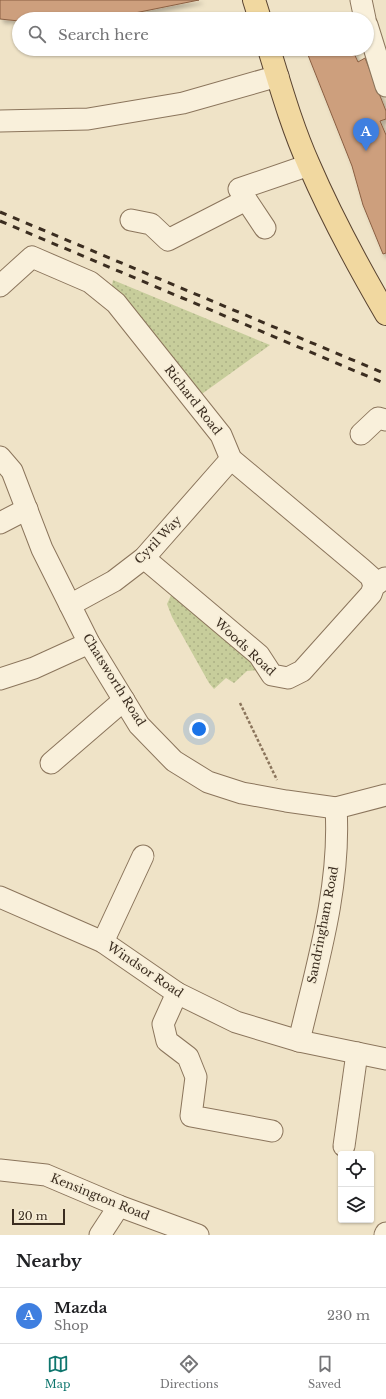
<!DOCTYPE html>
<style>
body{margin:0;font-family:"Libre Baskerville",serif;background:#f6f6f6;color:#202124}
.controls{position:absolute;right:12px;bottom:12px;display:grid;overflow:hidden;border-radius:4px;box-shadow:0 1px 3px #0004}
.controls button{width:36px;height:36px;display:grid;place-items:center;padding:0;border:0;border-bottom:1px solid #e0e0e0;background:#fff;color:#202124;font:20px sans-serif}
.scale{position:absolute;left:12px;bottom:10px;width:53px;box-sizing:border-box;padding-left:4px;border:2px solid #3b2d20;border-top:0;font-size:11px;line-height:14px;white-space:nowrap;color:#3b2d20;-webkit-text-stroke:3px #f6edd7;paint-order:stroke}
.you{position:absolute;left:199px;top:729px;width:14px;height:14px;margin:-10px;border:3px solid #fff;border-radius:50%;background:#1a73e8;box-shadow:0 0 0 6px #1a73e833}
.badge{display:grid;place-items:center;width:26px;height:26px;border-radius:50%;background:#0f766e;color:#fff;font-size:13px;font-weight:700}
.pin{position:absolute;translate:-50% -33px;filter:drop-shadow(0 1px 2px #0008)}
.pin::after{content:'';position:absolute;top:21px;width:14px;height:12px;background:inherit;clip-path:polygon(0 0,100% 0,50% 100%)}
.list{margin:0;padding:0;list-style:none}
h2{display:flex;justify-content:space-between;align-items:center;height:52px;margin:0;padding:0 16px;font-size:17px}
h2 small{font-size:13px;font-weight:400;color:#757577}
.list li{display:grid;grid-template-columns:26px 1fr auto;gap:12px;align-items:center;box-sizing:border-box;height:56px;padding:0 16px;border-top:1px solid #e0e0e0}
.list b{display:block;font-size:15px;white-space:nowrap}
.list p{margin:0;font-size:13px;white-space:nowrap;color:#757577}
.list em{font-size:13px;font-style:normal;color:#757577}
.icon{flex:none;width:22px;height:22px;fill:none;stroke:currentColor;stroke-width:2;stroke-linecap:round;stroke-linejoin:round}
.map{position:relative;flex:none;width:386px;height:1235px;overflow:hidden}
.search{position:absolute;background:#fff;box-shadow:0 1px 3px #0004;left:12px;right:12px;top:12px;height:44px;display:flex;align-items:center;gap:10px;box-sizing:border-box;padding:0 14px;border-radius:22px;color:#757577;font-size:15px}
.sheet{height:108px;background:#fff}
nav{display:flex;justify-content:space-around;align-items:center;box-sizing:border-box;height:56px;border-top:1px solid #e0e0e0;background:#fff;font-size:11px;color:#757577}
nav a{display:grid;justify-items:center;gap:2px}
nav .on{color:#0f766e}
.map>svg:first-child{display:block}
.green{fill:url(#green-dots)}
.building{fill:#cd9f7d;stroke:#8a5f42;filter:url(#shadow)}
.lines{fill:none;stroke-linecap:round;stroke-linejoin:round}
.minor-casing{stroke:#8b755c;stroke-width:23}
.major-casing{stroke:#594330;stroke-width:24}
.path{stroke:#8b755c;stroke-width:2.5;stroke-dasharray:3 2;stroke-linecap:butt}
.minor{stroke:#f9f0db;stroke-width:21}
.major{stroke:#f1d8a0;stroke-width:22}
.rail{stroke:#3b2d20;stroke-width:3;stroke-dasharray:7 7;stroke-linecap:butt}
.labels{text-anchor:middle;stroke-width:3;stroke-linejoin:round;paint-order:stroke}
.street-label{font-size:12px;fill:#3b2d20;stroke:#f6edd7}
</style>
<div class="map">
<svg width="386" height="1235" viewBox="0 0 386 1235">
<defs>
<pattern id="green-dots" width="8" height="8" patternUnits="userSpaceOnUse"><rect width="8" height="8" fill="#c7cd9b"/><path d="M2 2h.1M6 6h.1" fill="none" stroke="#acb085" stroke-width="1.8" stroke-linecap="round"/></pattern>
<filter id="shadow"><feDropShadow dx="3.5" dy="3.5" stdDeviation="2" flood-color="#0004"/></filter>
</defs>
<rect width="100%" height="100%" fill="#efe3c7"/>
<!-- green -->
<g class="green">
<path d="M113,280L270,345L199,396L111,291Z"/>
<path d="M173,591L260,670L247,671L234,683L226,678L214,689L209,683L172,617L167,604Z"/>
</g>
<!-- building -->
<g class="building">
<path d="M0,0H199L105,19H19V21L0,19Z"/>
<path d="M321,49H352L358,62L365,58L386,111V119L380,121L386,135V253L383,254L363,205L352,166L308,55Z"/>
</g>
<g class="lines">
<!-- minor casing -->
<g class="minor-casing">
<g id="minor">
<path d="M361,0L365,19"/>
<path d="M367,25L386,86"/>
<path d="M0,121L88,119L183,103L278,76"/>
<path d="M131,220L151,224L168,240L246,200"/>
<path d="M265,228L239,189L309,165"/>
<path d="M0,286L32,257L90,282L116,303L221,435L231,459L362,569L371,577L374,586"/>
<path d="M361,434L378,418L386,420"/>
<path d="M0,457L12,471L42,549L89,643L139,725L174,761L208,782L242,793L286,801L336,808L386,795"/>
<path d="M0,523L27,509"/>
<path d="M144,558L259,655L272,675L288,678L302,671L371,594L374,586L385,578"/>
<path d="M70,605L114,581L144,558L231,459"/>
<path d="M0,679L34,668L89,643"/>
<path d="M51,763L124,700"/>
<path d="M0,897L103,942L177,993L236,1022L299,1041L386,1059"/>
<path d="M103,942L143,856"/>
<path d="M177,993L163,1024L167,1041L188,1057L196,1077L191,1116L272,1131"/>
<path d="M299,1041C317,965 341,886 336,808"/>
<path d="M344,1146L357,1053"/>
<path d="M0,1170L46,1175L119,1206L198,1235"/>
<path d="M100,1235L119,1206"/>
<path d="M385,1235L386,1233"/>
</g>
</g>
<!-- major casing -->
<g class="major-casing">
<g id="major">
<path d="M254,0L260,19"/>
<path d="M269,49C281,88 292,127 309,165C331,216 358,266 386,314"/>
</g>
</g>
<!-- path -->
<path class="path" d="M240,703L277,780"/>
<!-- minor -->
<use href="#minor" class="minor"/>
<!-- major -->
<use href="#major" class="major"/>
<!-- rail -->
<g class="rail">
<path d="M0,212L386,374"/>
<path d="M0,221L386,384"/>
</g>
</g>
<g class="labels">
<!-- street labels -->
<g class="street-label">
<text transform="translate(193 400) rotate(52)" y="4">Richard Road</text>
<text transform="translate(158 540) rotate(-46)" y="4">Cyril Way</text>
<text transform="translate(245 647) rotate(43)" y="4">Woods Road</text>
<text transform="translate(114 680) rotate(58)" y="4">Chatsworth Road</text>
<text transform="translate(323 925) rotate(-79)" y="4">Sandringham Road</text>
<text transform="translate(145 970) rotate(34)" y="4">Windsor Road</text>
<text transform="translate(100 1197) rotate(22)" y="4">Kensington Road</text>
</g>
</g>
</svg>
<div class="controls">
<button><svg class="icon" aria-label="locate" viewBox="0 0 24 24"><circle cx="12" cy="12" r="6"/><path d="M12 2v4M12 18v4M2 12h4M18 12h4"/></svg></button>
<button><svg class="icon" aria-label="layers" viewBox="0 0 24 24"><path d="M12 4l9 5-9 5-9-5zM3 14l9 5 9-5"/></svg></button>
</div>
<div class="scale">20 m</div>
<div class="you"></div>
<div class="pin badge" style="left:366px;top:151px;background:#3f7fe0">A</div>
<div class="search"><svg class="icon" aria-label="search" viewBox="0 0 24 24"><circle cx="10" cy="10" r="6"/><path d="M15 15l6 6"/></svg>Search here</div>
</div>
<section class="sheet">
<h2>Nearby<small></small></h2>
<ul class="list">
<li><span class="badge" style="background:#3f7fe0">A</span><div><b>Mazda</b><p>Shop</p></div><em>230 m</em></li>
</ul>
</section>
<nav>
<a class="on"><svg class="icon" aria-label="map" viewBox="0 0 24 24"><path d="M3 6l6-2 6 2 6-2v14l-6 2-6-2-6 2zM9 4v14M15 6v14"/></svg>Map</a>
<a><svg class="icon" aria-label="directions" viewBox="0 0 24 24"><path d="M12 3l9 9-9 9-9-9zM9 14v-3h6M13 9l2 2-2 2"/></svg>Directions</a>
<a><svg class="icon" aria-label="saved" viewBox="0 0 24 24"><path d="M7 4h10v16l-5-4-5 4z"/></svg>Saved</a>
</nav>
